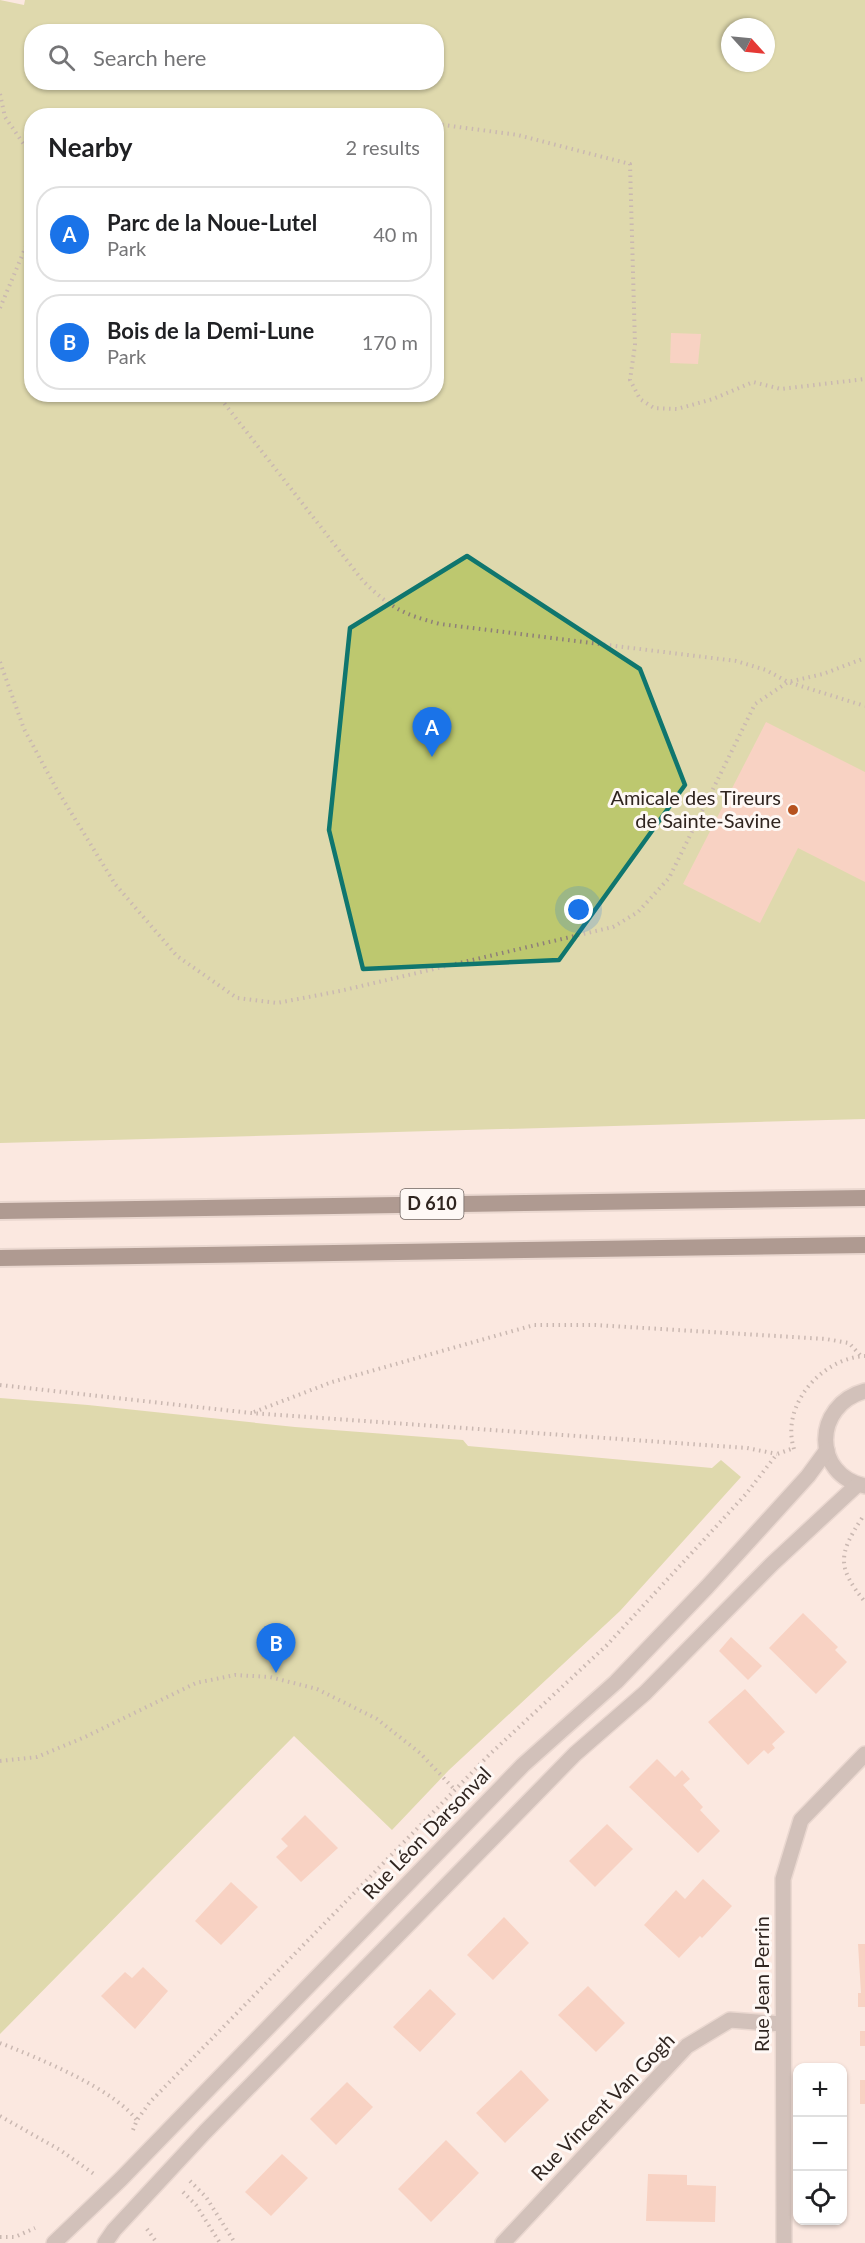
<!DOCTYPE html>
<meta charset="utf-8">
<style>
body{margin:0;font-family:Lato,sans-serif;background:#f2f2f2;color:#202124}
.controls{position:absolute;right:18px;bottom:18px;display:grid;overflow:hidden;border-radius:12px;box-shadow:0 2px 4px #0004}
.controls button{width:54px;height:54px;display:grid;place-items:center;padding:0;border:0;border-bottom:2px solid #e0e0e0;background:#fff;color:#202124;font:30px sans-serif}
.compass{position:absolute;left:721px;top:18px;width:54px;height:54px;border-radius:50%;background:#fff;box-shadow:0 2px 4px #0004;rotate:117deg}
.you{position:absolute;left:579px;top:910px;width:21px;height:21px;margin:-15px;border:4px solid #fff;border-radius:50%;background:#1a73e8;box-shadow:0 0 0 9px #1a73e833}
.badge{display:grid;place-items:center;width:39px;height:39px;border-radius:50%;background:#1a73e8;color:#fff;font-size:20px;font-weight:700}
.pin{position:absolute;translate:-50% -50px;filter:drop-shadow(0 2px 3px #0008)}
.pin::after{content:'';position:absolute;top:32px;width:21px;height:18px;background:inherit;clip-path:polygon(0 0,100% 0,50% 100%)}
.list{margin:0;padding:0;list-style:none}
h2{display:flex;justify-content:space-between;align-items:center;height:78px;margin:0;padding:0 24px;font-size:26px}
h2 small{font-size:20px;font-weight:400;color:#757577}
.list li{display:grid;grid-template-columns:39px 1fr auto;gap:18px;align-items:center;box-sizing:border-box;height:96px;margin:0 12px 12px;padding:0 12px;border:2px solid #e0e0e0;border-radius:24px}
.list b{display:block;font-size:22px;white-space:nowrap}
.list p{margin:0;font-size:20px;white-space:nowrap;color:#757577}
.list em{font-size:20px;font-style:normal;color:#757577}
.icon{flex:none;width:33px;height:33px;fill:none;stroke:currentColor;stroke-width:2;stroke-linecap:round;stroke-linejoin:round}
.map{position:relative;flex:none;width:865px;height:2243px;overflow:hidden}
.search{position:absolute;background:#fff;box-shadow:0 2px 4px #0004;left:24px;top:24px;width:420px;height:66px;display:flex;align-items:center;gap:15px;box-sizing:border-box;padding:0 21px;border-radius:24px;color:#757577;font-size:22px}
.panel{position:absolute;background:#fff;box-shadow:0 2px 4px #0004;left:24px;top:108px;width:420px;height:294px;border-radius:24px}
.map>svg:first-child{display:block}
.green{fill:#bdc86f;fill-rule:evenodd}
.building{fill:#f4b99f}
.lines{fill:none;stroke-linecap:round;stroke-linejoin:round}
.minor-casing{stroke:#d6c5bd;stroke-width:18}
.trunk-casing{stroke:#d6c5bd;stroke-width:20}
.path{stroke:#8e7f79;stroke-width:4;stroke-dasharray:1.5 4.5;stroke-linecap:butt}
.minor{stroke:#9f928c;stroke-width:15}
.trunk{stroke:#523c32;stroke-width:16}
.marked{fill:none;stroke:#0f766e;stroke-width:4.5;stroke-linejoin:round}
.poi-dot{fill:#b6521e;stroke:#fef8f5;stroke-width:2}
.labels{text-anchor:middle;stroke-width:6;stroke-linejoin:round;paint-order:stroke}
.shield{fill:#fef8f5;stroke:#6e6460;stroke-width:1.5}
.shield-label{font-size:18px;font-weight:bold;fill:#302520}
.poi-label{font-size:20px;fill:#302520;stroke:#fef8f5;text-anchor:end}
.street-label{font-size:20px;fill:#302520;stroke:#fef8f5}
</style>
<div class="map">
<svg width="865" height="2243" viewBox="0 0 865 2243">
<rect width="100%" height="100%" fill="#fbe8e0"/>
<!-- green -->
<g class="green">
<path d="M0,0L24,5L25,0H865V1119L0,1143ZM730,27H766V63H730ZM32,32H436V82H32ZM32,116H436V394H32Z"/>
<path d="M0,1398L88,1405L295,1427L463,1440L468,1446L712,1468L721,1460L741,1477L620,1611L449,1770L392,1830L294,1736L0,2034Z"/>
</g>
<!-- building -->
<g class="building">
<path d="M671,333L701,334L698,364L670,363Z"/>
<path d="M766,722L865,772V882L798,848L760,923L683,884Z"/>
<path d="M803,1613L838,1647L835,1650L847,1662L816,1694L769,1648Z"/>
<path d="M731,1637L762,1666L748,1680L719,1651Z"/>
<path d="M745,1689L785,1732L772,1744L775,1748L768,1754L764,1750L748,1765L708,1722Z"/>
<path d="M657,1759L675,1777L682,1770L690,1779L683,1785L703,1807L700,1810L720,1831L698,1853L629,1787Z"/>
<path d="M305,1815L338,1848L301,1882L276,1857L288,1846L281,1839Z"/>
<path d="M607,1824L633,1849L595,1887L569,1861Z"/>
<path d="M703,1879L732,1906L702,1938L700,1936L679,1958L644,1925L676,1890L685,1899Z"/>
<path d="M231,1882L258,1907L221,1945L195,1921Z"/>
<path d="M504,1917L529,1943L493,1980L467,1955Z"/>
<path d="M858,1944H865V2007H858V1993H861Z"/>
<path d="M143,1967L168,1991L135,2029L101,1996L125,1972L132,1978Z"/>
<path d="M588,1986L625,2023L596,2052L558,2015Z"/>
<path d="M430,1989L456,2014L420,2052L393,2027Z"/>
<rect x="860" y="2031" width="5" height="15"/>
<path d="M521,2070L549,2100L505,2143L476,2113Z"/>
<rect x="860" y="2080" width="5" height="24"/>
<path d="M347,2082L373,2107L336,2145L310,2119Z"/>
<path d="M446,2140L479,2173L431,2222L398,2189Z"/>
<path d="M282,2154L308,2178L271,2216L245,2192Z"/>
<path d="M648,2174L687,2175V2185L716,2186L715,2222L646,2221Z"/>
</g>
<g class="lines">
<!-- minor casing -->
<g class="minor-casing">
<g id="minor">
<path d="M865,1391C813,1405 812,1475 865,1486"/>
<path d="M54,2243L121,2179L523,1765L616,1682L707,1587L808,1476L827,1450"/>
<path d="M105,2243L114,2230L205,2132L575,1754L645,1693L772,1564L857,1485"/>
<path d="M503,2243L687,2046L730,2020L782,2024"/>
<path d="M784,2243L783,1879L801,1820L865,1754"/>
</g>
</g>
<!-- trunk casing -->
<g class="trunk-casing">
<g id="trunk">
<path d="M0,1211L865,1198"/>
<path d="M0,1258L865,1245"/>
</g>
</g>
<!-- path -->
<g class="path">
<path d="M0,94L5,117L32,156"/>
<path d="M275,116L295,112L358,116"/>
<path d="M436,124L518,135L630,164L635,345L630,380L640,399L654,408L677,409L713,399L753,382L781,389L865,379"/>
<path d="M0,308L32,232"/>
<path d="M217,394L363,581C391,608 402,614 440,624L736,661L766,670L788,682L865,706"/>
<path d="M0,662L24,729L56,788L115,884L177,956L237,998L277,1003L340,991L613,927L638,912L669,878L755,704L788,682L823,674L865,658"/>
<path d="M0,1385L251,1413L747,1448L777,1454"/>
<path d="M254,1412L332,1382L534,1325H595L826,1339L849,1343L861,1356"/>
<path d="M794,1449C780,1405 822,1358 865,1356"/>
<path d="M862,1518C838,1555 837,1567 865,1602"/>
<path d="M0,1761L37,1757L85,1737L196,1683L235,1675L270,1677L317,1689L377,1719L420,1753L455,1790"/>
<path d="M0,2043C36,2057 117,2090 138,2122"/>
<path d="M0,2116L60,2150L94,2174"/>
<path d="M133,2130L137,2120L150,2102L489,1755L607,1645L746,1494L777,1454L794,1448"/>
<path d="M190,2181L206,2197L235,2243"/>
<path d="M183,2192L196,2205L220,2243"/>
<path d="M147,2229L157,2243"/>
<path d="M0,2237H15L35,2228"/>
</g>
<!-- minor -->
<use href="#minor" class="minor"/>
<!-- trunk -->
<use href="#trunk" class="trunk"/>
</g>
<!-- marked area -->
<path d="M0 0H865V2243H0ZM467,556L640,669L685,785L559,960L363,969L329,830L350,628Z" fill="#fbe8e0" fill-opacity=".55" fill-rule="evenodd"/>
<path class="marked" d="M467,556L640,669L685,785L559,960L363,969L329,830L350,628Z"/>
<!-- markers -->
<circle class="poi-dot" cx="793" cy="810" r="6"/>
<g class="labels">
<!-- shield labels -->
<rect class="shield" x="400.5" y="1189" width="63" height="30" rx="4.5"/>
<g class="shield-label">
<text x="432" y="1210">D 610</text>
</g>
<!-- poi labels -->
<g class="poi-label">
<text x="781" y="805">Amicale des Tireurs<tspan x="781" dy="23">de Sainte-Savine</tspan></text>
</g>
<!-- street labels -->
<g class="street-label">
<text transform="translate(427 1833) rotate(-46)" y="7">Rue Léon Darsonval</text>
<text transform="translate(762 1984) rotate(-90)" y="7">Rue Jean Perrin</text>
<text transform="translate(603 2107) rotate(-46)" y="7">Rue Vincent Van Gogh</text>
</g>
</g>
</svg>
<div class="controls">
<button>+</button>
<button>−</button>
<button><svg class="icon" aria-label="locate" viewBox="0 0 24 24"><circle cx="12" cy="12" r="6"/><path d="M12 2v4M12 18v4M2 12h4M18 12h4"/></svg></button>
</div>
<svg class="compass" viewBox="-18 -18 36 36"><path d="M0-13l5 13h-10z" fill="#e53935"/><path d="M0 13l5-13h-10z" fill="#757577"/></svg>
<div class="you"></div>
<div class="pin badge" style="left:432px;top:757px">A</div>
<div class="pin badge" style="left:276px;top:1673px">B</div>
<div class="search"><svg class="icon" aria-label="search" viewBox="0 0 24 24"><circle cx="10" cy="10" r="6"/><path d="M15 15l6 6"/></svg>Search here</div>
<section class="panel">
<h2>Nearby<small>2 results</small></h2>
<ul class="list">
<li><span class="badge">A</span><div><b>Parc de la Noue-Lutel</b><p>Park</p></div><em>40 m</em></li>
<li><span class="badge">B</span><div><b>Bois de la Demi-Lune</b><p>Park</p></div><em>170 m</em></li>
</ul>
</section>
</div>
